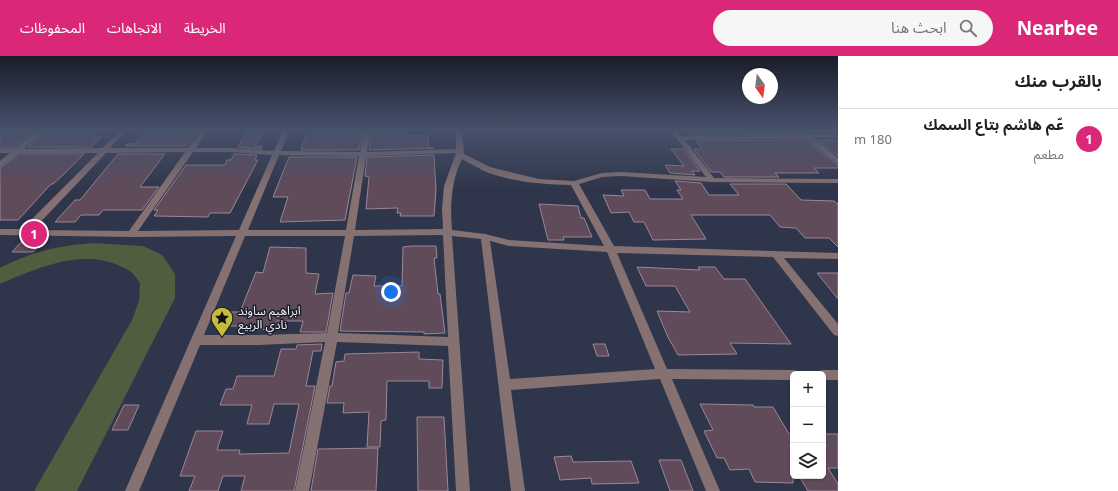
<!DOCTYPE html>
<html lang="ar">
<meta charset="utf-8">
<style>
body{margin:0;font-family:"Noto Sans","Noto Sans Arabic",sans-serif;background:#f6f6f6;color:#202124;direction:rtl}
.controls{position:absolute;right:12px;bottom:12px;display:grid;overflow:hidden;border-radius:6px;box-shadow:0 1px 3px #0004}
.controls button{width:36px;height:36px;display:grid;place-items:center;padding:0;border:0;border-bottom:1px solid #e0e0e0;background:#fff;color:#202124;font:20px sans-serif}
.compass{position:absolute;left:742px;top:12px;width:36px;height:36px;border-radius:50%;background:#fff;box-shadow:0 1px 3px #0004;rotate:166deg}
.you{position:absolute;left:391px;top:236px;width:14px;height:14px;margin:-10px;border:3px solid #fff;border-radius:50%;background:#1a73e8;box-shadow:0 0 0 6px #1a73e833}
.badge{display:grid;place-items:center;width:26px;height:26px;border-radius:50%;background:#db2777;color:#fff;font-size:13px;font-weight:700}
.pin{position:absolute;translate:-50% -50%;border:2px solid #fff;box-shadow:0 1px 4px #0006}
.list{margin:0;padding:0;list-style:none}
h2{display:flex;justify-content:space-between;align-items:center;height:52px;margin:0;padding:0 16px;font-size:17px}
h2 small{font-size:13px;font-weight:400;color:#757577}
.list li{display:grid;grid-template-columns:26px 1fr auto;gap:12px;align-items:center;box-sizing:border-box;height:56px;padding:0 16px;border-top:1px solid #e0e0e0}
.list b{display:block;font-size:15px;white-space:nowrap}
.list p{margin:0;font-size:13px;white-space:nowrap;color:#757577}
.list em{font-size:13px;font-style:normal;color:#757577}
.icon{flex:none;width:22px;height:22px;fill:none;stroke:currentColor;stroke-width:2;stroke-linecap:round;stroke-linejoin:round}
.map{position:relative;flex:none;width:838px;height:435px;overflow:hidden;direction:ltr}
header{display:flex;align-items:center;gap:24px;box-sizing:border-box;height:56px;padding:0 20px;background:#db2777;color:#fff}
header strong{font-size:19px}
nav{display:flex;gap:22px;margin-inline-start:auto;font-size:14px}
.search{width:280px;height:36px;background:#f6f6f6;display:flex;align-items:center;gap:10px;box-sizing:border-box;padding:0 14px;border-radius:22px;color:#757577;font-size:15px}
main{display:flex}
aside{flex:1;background:#fff}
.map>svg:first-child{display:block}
.green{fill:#505e3f}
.building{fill:#604b5a;stroke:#9d8697}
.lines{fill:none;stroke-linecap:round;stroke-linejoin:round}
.minor{fill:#857172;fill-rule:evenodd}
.labels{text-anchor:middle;stroke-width:3;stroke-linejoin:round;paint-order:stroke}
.poi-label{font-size:12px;fill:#f0f4ff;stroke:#1a1d27;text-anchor:start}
</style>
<header>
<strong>Nearbee</strong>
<div class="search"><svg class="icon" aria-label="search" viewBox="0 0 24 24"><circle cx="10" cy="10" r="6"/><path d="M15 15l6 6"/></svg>ابحث هنا</div>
<nav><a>الخريطة</a><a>الاتجاهات</a><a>المحفوظات</a></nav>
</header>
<main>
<aside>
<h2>بالقرب منك<small></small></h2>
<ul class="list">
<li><span class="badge">1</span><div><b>عّم هاشم بتاع السمك</b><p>مطعم</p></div><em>180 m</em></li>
</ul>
</aside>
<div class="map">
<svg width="838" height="435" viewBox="0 0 838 435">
<rect width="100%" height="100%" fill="#2f354a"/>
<!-- green -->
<path class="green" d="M94,187L143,190L162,199L175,218V242L77,435H34L132,264L139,245L140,228C138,224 135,219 131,216C128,213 122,211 118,209C80,193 35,213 0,228V212C30,196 60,189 94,187Z"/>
<!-- building -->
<g class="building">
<path d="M0,74H36L14,92H0Z"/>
<path d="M46,74H101L93,81H101L91,91H28Z"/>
<path d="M147,74H169L167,76L198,75L187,90H125L127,88H135Z"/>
<path d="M248,74H264L255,90H262L261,93L238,91Z"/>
<path d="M308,74H363L359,94H301Z"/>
<path d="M371,74H403V79L428,80V92H434L369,94Z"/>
<path d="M686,74H838V76H810L806,75L802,77L690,78Z"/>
<path d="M805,84L838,109V112H814L819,117H775L779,121H724L720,116H711L694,93H702L696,85Z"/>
<path d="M818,84H838V100Z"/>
<path d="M671,93H683L700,115H692L695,119L670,117L665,109L684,110Z"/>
<path d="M19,98H84L63,119L53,128H51L18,164H0V112Z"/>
<path d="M118,98H165L140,131H159L142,154H103L99,159H81L75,166H55L75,144H80Z"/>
<path d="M234,98L257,99L255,104H258L230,157H210L208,161L154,160L158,154H154L186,109H225L227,104H231Z"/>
<path d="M434,99L436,134L434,160H400L401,157H397L398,152L366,153L369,121L365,120L367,101Z"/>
<path d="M289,101H357L345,164L280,166L288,141H273Z"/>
<path d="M675,125L701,127L709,139H739L730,128H786L801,144L834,145L838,148V191L829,182H805L796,172L780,171L770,159H691L706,183L653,184L644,166H634L629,156L611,157L603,139L624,140L621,134H645L650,143H683L677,134H681Z"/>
<path d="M539,148L578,150L581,162H584L592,181H563L564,184H548Z"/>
<path d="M23,184H44L33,196H12Z"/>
<path d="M411,190H436L437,202H434L438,238H440L445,277L424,278V276L340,275L346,237H349L353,219L376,220L374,230H402L403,191Z"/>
<path d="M270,191L306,192V217L319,218L315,238L333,237L326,276H300L303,265H277L275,273L254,274L255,270H225L230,256H240L256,216L263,217Z"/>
<path d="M637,211L700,214L698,211H715L724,223H745L791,288L730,287L737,298L678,299L668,281L657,255L690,256L675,230H646Z"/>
<path d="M817,217H838V243Z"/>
<path d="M322,288L321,295H313L306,330H315L294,435H241L245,420H223L218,435H189L195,420H180L196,375H223L217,394H240L239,398L289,397L299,348H274L269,368H247L252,349H220L226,333H233L237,320H274L281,293H296L297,289Z"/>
<path d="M593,288H605L609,300H597Z"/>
<path d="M419,296V303L443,304L442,332H429V325H387L386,364L381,365L380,391H367L369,356L343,357L344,347H327L330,330H332L336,306L344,305L345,298Z"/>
<path d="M700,348L753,349L754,351H773L789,378H793V427L755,426L749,413L730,414L724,402H717L704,375L713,374Z"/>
<path d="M124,349H139L128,374H112Z"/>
<path d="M417,361H444L448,435H418Z"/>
<path d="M823,378H838V412H828L838,428V435H808L799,420H823Z"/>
<path d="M378,392L376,435H311L318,393Z"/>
<path d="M571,400L573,406L631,405L639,427L592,428L591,422L560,424L554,401Z"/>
<path d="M659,404H681L693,435H670Z"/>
</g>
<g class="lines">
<!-- minor -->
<g class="minor">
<path d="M38,74H45L24,93L102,92L121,74H127L110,92H188L202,74H208L196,92H232L274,95L283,74H289L281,95L360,96L364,74H370L367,96L456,93V74H462L464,98L490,111L539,123L574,125L602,117L621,116L706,121L670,74H676L681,80L802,78L805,76L810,78H838V82H814L838,102V108L806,83L685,84L714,122L838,123V127L712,126L621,120L602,121L579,128L614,190L838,197V203L784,202L838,268V280L834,279L773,201L617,197L667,313L793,314L797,315L799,318H793V324L672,323L720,435H706L660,323L511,334L525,435H511L481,183L452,180L470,435H456L448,290L337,286L309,435H295L325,286L259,289H200L139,435H125L236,180L132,181L0,179V173H22L98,97H19L0,111V105L10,97H0V93H15ZM185,96L129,175L33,174L106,97ZM193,96H232L272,99L239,174L138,175ZM456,97L444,130L442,153L443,173L355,174L366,100ZM279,99L359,100L346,174H248ZM462,103C469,107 477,111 484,115C511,126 542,128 571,129L604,190L509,184L485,178L452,174C450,149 451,126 462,103ZM443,179L448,281L338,277L354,180ZM245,180H345L327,277L259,279H204ZM490,185L509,190L607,196L655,313L510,323Z"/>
<path d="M823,314H838V324H823V318H817L819,315Z"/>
</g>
</g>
<!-- sky -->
<linearGradient id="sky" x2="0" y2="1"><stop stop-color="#1a1d29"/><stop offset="0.55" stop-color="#47516b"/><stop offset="1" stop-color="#47516b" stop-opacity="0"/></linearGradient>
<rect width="838" height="134" fill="url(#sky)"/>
<!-- icons -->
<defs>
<g id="sight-pin" transform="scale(1.15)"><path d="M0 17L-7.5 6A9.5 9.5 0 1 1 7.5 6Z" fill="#c6bc3c" stroke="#1a1d27"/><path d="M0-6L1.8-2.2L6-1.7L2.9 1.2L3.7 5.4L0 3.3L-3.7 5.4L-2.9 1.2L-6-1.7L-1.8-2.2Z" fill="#111"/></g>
</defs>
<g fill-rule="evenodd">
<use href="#sight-pin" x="222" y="262"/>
</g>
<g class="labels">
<!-- poi labels -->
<g class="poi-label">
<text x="238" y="259">ابراهيم ساوند<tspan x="238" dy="14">نادي الربيع</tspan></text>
</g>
</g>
</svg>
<div class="controls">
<button>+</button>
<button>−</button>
<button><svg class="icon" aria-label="layers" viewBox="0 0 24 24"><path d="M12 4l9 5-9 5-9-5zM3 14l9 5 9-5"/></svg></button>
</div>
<svg class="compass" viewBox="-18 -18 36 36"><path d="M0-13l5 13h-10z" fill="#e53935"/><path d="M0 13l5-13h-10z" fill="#757577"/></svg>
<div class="you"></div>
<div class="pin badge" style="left:34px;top:178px">1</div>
</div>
</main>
